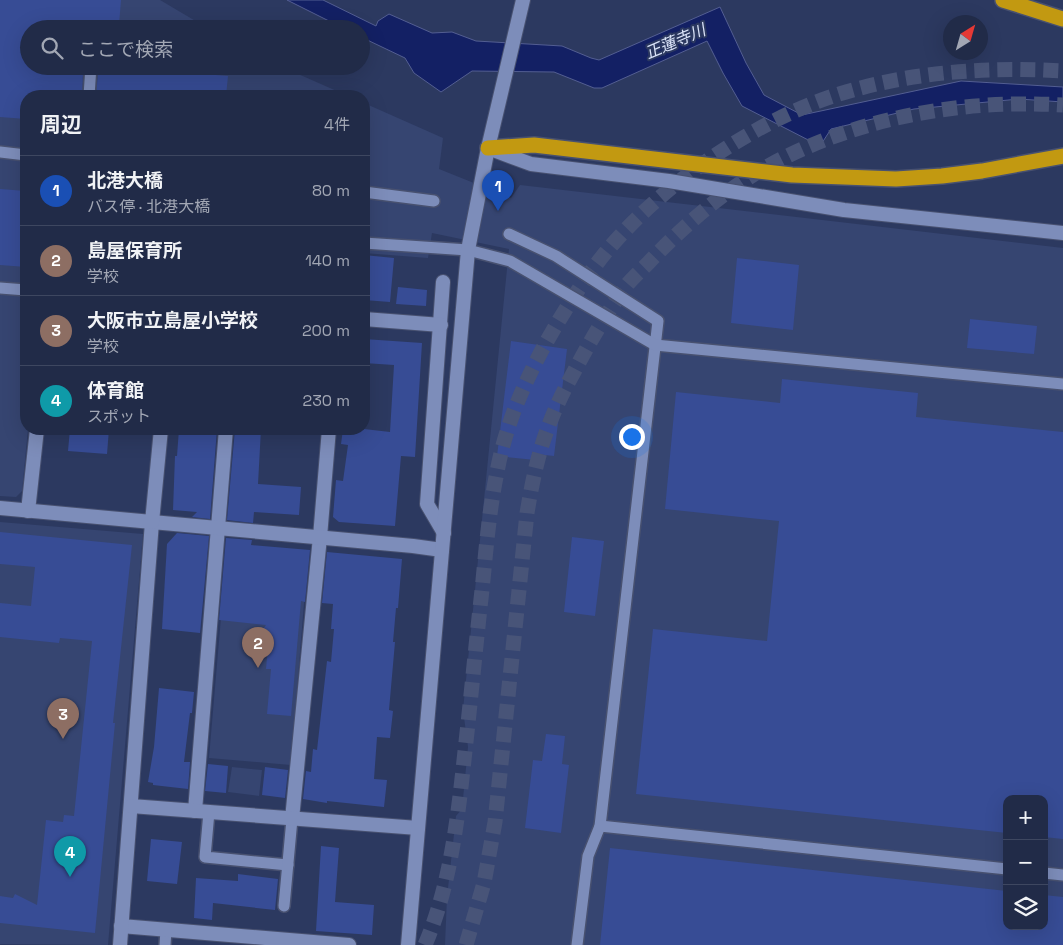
<!DOCTYPE html>
<html lang="ja">
<meta charset="utf-8">
<style>
body{margin:0;font-family:"Space Grotesk","Noto Sans JP",sans-serif;background:#2d3752;color:#f1f3f6}
.controls{position:absolute;right:15px;bottom:15px;display:grid;overflow:hidden;border-radius:10px;box-shadow:0 5px 20px #0002}
.controls button{width:45px;height:45px;display:grid;place-items:center;padding:0;border:0;border-bottom:1px solid #3e4760;background:#212b48;color:#f1f3f6;font:25px sans-serif}
.compass{position:absolute;left:943px;top:15px;width:45px;height:45px;border-radius:50%;background:#212b48;box-shadow:0 5px 20px #0002;rotate:37deg}
.you{position:absolute;left:631px;top:436px;width:18px;height:18px;margin:-12px;border:4px solid #fff;border-radius:50%;background:#1a73e8;box-shadow:0 0 0 8px #1a73e833}
.badge{display:grid;place-items:center;width:32px;height:32px;border-radius:50%;background:#ea580c;color:#fff;font-size:16px;font-weight:700}
.pin{position:absolute;translate:-50% -41px;filter:drop-shadow(0 1px 2px #0008)}
.pin::after{content:'';position:absolute;top:26px;width:18px;height:15px;background:inherit;clip-path:polygon(0 0,100% 0,50% 100%)}
.list{margin:0;padding:0;list-style:none}
h2{display:flex;justify-content:space-between;align-items:center;height:65px;margin:0;padding:0 20px;font-size:21px}
h2 small{font-size:16px;font-weight:400;color:#a2a7b4}
.list li{display:grid;grid-template-columns:32px 1fr auto;gap:15px;align-items:center;box-sizing:border-box;height:70px;padding:0 20px;border-top:1px solid #3e4760}
.list b{display:block;font-size:19px;white-space:nowrap}
.list p{margin:0;font-size:16px;white-space:nowrap;color:#a2a7b4}
.list em{font-size:16px;font-style:normal;color:#a2a7b4}
.icon{flex:none;width:28px;height:28px;fill:none;stroke:currentColor;stroke-width:2;stroke-linecap:round;stroke-linejoin:round}
.map{position:relative;flex:none;width:1063px;height:945px;overflow:hidden}
.search{position:absolute;background:#212b48;box-shadow:0 5px 20px #0002;left:20px;top:20px;width:350px;height:55px;display:flex;align-items:center;gap:12px;box-sizing:border-box;padding:0 18px;border-radius:28px;color:#a2a7b4;font-size:19px}
.panel{position:absolute;background:#212b48;box-shadow:0 5px 20px #0002;left:20px;top:90px;width:350px;height:345px;border-radius:20px}
.map>svg:first-child{display:block}
.built{fill:#364571;fill-rule:evenodd}
.water{fill:#132064;stroke:#535e92}
.building{fill:#374c95}
.lines{fill:none;stroke-linecap:round;stroke-linejoin:round}
.motorway-tunnel{stroke:#485478;stroke-width:15;stroke-dasharray:15 8;stroke-linecap:butt}
.service-casing{stroke:#485170;stroke-width:14}
.minor-casing{stroke:#485170;stroke-width:16}
.tertiary-casing{stroke:#485170;stroke-width:16}
.motorway-casing{stroke:#485170;stroke-width:18}
.service{stroke:#7d8dba;stroke-width:11}
.minor{stroke:#7d8dba;stroke-width:14}
.tertiary{stroke:#7d8dba;stroke-width:14}
.motorway{stroke:#c29911;stroke-width:15}
.labels{text-anchor:middle;stroke-width:4;stroke-linejoin:round;paint-order:stroke}
.water-label{font-size:16px;font-style:italic;fill:#dbe4f9;stroke:#2c3960}
</style>
<div class="map">
<svg width="1063" height="945" viewBox="0 0 1063 945">
<rect width="100%" height="100%" fill="#2c3960"/>
<!-- built -->
<g class="built">
<path d="M0,0H160L209,29H29V66H280L348,96H26V429H28L22,491L16,497L0,496Z"/>
<path d="M364,103L443,138L439,169L511,198L520,185L1063,248V945H445L447,897L456,816L462,809L468,747L463,710L509,249L432,233L428,258L364,253ZM1007,799H1044V926H1007Z"/>
<path d="M0,522L143,534L108,945L0,944Z"/>
<path d="M225,571L306,578L291,765L209,758Z"/>
<path d="M232,767L262,770L259,796L228,792Z"/>
</g>
<!-- water -->
<path class="water" d="M287,0H323L376,26L378,21L389,14L432,33L452,32L476,41L562,46L591,58L599,60L720,7L746,63L764,95L802,115L961,81L1063,87V102L1019,99L914,109L831,129L820,146L742,106L723,73L707,41L602,88H594L554,72L472,71L441,92L414,73L405,58L361,37V29H345Z"/>
<!-- building -->
<g class="building">
<path d="M0,0H121L119,25L74,21L73,29H29V66H70V71L83,72L82,96H26V119L0,117Z"/>
<path d="M108,66L228,76L226,96H96L98,74H107Z"/>
<path d="M0,189L26,191V267L0,265Z"/>
<path d="M364,255L394,258L390,302L364,300Z"/>
<path d="M737,258L799,265L793,330L731,323Z"/>
<path d="M398,287L427,290L426,306L396,304Z"/>
<path d="M970,319L1037,326L1034,354L967,348Z"/>
<path d="M364,339L422,343L415,457L401,456L395,526L339,522L333,517L336,480L343,481L348,445L341,444L343,429H364L390,432L394,365L364,363Z"/>
<path d="M511,341L567,349L554,456L536,454L535,460L497,456Z"/>
<path d="M782,379L918,393L916,417L1063,432V839L1044,837V799H1007V833L636,794L653,629L767,641L779,521L665,509L676,392L780,403Z"/>
<path d="M70,429H109L107,454L68,451Z"/>
<path d="M179,429H217L210,519L192,517L197,512L173,510L175,456H177Z"/>
<path d="M235,429H261L258,484L301,487L299,515L254,512L253,523L227,520Z"/>
<path d="M0,532L132,545L113,723H115L95,933L0,923V896L13,898L15,894L37,905L46,820L63,822L64,815L74,816L92,641L60,638L59,643L0,637V603L31,606L35,567L0,564Z"/>
<path d="M177,533L209,536L200,633L162,629L167,544Z"/>
<path d="M572,537L604,541L595,616L564,612Z"/>
<path d="M226,538L252,540L251,545L310,550L305,602L301,601L291,716L267,714L271,669H266L268,646L257,638L266,625L219,620Z"/>
<path d="M327,552L402,559L398,608H396L393,642H395L389,710L393,711L390,738L377,737L374,779L387,780L384,807L327,801V803L303,799L306,771L311,772L313,749L317,750L327,661L331,662L334,629H331L333,604L322,603Z"/>
<path d="M159,688L194,692L192,713H190L184,762H190L188,789L153,785V783L148,782L154,747Z"/>
<path d="M546,734L565,736L562,764L569,765L561,833L525,828L533,760L542,761Z"/>
<path d="M208,764L228,766L226,793L205,791Z"/>
<path d="M265,767L288,770L285,798L262,795Z"/>
<path d="M151,839L182,842L177,884L147,881Z"/>
<path d="M321,846L339,848L335,902L374,905L372,935L316,931Z"/>
<path d="M610,848L1007,891V926H1044V895L1063,897V945H600Z"/>
<path d="M238,874L278,879L275,910L213,903L212,920L194,918L196,878L238,881Z"/>
</g>
<g class="lines">
<!-- motorway-tunnel -->
<g class="motorway-tunnel">
<path d="M425,945C451,884 458,816 465,751C471,697 476,643 482,590C486,550 489,511 497,472C505,428 521,390 542,350C558,321 575,293 595,266C652,189 760,115 853,90C921,71 993,67 1063,71"/>
<path d="M466,945L484,883L495,822L527,513C532,483 538,453 549,425C556,406 565,388 575,370C590,341 607,313 626,286C634,276 644,268 652,259C687,223 726,189 770,165C859,117 963,99 1063,105"/>
</g>
<!-- service casing -->
<g class="service-casing">
<g id="service">
<path d="M89,96L91,66"/>
<path d="M0,152L26,155"/>
<path d="M364,192L434,201"/>
<path d="M509,234L556,256L658,321L600,826L588,856L577,945"/>
<path d="M364,243L468,250L510,261L655,345L1063,384"/>
<path d="M0,288L26,290"/>
<path d="M209,812L205,857L288,865"/>
<path d="M600,826L1007,869"/>
<path d="M1044,873L1063,875"/>
<path d="M284,906L292,819"/>
<path d="M165,945L166,930"/>
</g>
</g>
<!-- minor casing -->
<g class="minor-casing">
<g id="minor">
<path d="M488,148L531,164L669,181L844,210L1063,233"/>
<path d="M443,282L427,504L444,533"/>
<path d="M28,511L37,429"/>
<path d="M195,811L226,429"/>
<path d="M292,819L320,537L329,429"/>
<path d="M121,926L349,945"/>
<path d="M120,945L152,522L413,546L442,550"/>
</g>
</g>
<!-- tertiary casing -->
<g class="tertiary-casing">
<g id="tertiary">
<path d="M364,319L441,325"/>
<path d="M0,508L152,522L161,429"/>
<path d="M131,806L418,828"/>
<path d="M408,945L468,250L488,148L523,0"/>
</g>
</g>
<!-- motorway casing -->
<g class="motorway-casing">
<g id="motorway">
<path d="M1003,0L1063,19"/>
<path d="M488,148L534,145L792,175L896,179L942,176L982,171L1063,156"/>
</g>
</g>
<!-- service -->
<use href="#service" class="service"/>
<!-- minor -->
<use href="#minor" class="minor"/>
<!-- tertiary -->
<use href="#tertiary" class="tertiary"/>
<!-- motorway -->
<use href="#motorway" class="motorway"/>
</g>
<g class="labels">
<!-- water labels -->
<g class="water-label">
<text transform="translate(675 41) rotate(-23)" y="6">正蓮寺川</text>
</g>
</g>
</svg>
<div class="controls">
<button>+</button>
<button>−</button>
<button><svg class="icon" aria-label="layers" viewBox="0 0 24 24"><path d="M12 4l9 5-9 5-9-5zM3 14l9 5 9-5"/></svg></button>
</div>
<svg class="compass" viewBox="-18 -18 36 36"><path d="M0-13l5 13h-10z" fill="#e53935"/><path d="M0 13l5-13h-10z" fill="#a2a7b4"/></svg>
<div class="you"></div>
<div class="pin badge" style="left:498px;top:211px;background:#1a4fb4">1</div>
<div class="pin badge" style="left:258px;top:668px;background:#8d6e63">2</div>
<div class="pin badge" style="left:63px;top:739px;background:#8d6e63">3</div>
<div class="pin badge" style="left:70px;top:877px;background:#0f9aa8">4</div>
<div class="search"><svg class="icon" aria-label="search" viewBox="0 0 24 24"><circle cx="10" cy="10" r="6"/><path d="M15 15l6 6"/></svg>ここで検索</div>
<section class="panel">
<h2>周辺<small>4件</small></h2>
<ul class="list">
<li><span class="badge" style="background:#1a4fb4">1</span><div><b>北港大橋</b><p>バス停 · 北港大橋</p></div><em>80 m</em></li>
<li><span class="badge" style="background:#8d6e63">2</span><div><b>島屋保育所</b><p>学校</p></div><em>140 m</em></li>
<li><span class="badge" style="background:#8d6e63">3</span><div><b>大阪市立島屋小学校</b><p>学校</p></div><em>200 m</em></li>
<li><span class="badge" style="background:#0f9aa8">4</span><div><b>体育館</b><p>スポット</p></div><em>230 m</em></li>
</ul>
</section>
</div>
